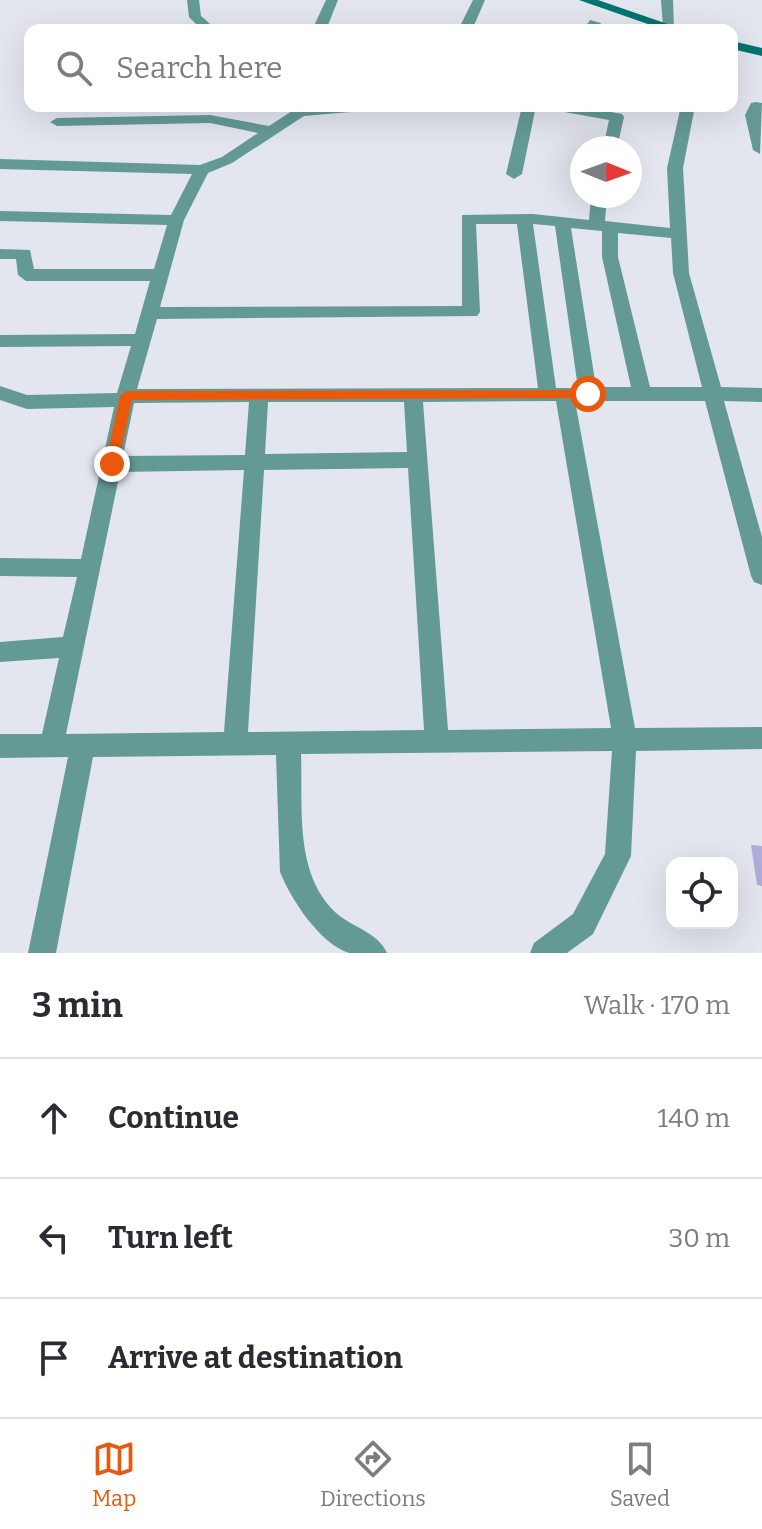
<!DOCTYPE html>
<meta charset="utf-8">
<style>
body{margin:0;font-family:Bitter,serif;background:#f7f7f7;color:#2b2b33}
.controls{position:absolute;right:24px;bottom:24px;display:grid;overflow:hidden;border-radius:16px;box-shadow:0 8px 32px #0002}
.controls button{width:72px;height:72px;display:grid;place-items:center;padding:0;border:0;border-bottom:2px solid #e1e1e2;background:#fff;color:#2b2b33;font:40px sans-serif}
.compass{position:absolute;left:570px;top:136px;width:72px;height:72px;border-radius:50%;background:#fff;box-shadow:0 8px 32px #0002;rotate:91deg}
.stop{position:absolute;width:24px;height:24px;margin:-18px;border:6px solid #ea580c;border-radius:50%;background:#fff}
.stop.end{background:#ea580c;border-color:#fff;box-shadow:0 2px 8px #0008}
.list{margin:0;padding:0;list-style:none}
h2{display:flex;justify-content:space-between;align-items:center;height:104px;margin:0;padding:0 32px;font-size:34px}
h2 small{font-size:26px;font-weight:400;color:#7c7c81}
.list li{display:grid;grid-template-columns:52px 1fr auto;gap:24px;align-items:center;box-sizing:border-box;height:120px;padding:0 32px;border-top:2px solid #e1e1e2}
.list b{display:block;font-size:30px;white-space:nowrap}
.list em{font-size:26px;font-style:normal;color:#7c7c81}
.icon{flex:none;width:44px;height:44px;fill:none;stroke:currentColor;stroke-width:2;stroke-linecap:round;stroke-linejoin:round}
.map{position:relative;flex:none;width:762px;height:953px;overflow:hidden}
.search{position:absolute;background:#fff;box-shadow:0 8px 32px #0002;left:24px;right:24px;top:24px;height:88px;display:flex;align-items:center;gap:20px;box-sizing:border-box;padding:0 28px;border-radius:16px;color:#7c7c81;font-size:30px}
.sheet{height:464px;background:#fff}
nav{display:flex;justify-content:space-around;align-items:center;box-sizing:border-box;height:112px;border-top:2px solid #e1e1e2;background:#fff;font-size:22px;color:#7c7c81}
nav a{display:grid;justify-items:center;gap:4px}
nav .on{color:#ea580c}
.map>svg:first-child{display:block}
.building{fill:#adacdb}
.lines{fill:none;stroke-linecap:round;stroke-linejoin:round}
.minor{fill:#649a96;fill-rule:evenodd}
.secondary{fill:#037470;fill-rule:evenodd}
.route{fill:#ea580c}
</style>
<div class="map">
<svg width="762" height="953" viewBox="0 0 762 953">
<rect width="100%" height="100%" fill="#e3e6ef"/>
<!-- building -->
<path class="building" d="M751,845L762,846V886L757,885Z"/>
<g class="lines">
<!-- minor -->
<g class="minor">
<path d="M187,0H199L201,16L217,30H202L189,17Z"/>
<path d="M326,0H338L326,30H312Z"/>
<path d="M473,0H485L472,30H458Z"/>
<path d="M661,0H673L674,30L663,27Z"/>
<path d="M590,20L601,23L597,30H583Z"/>
<path d="M756,102L762,103L760,154L753,150L745,115L751,103Z"/>
<path d="M290,106H381L374,110L304,116L232,163L208,173L184,220L160,307L462,306V215L533,214L589,220L591,196H607L605,221L670,228L667,168L681,106H695L683,168L689,273L721,387L762,388V402L724,401L762,537V585L754,582L751,576L705,401H575L635,728L762,727V749L636,751L631,856L593,934L567,953H530L534,943L573,914L605,854L612,751L301,754C303,807 294,872 335,912C351,927 378,932 387,953C376,953 359,953 349,953C319,943 291,899 280,872L276,755L93,757L56,953H28L68,757L0,758V734H42L59,658L0,662V642L63,637L77,577L0,576V558L81,559L114,407L27,409L0,400V386L27,395L117,393L131,346L0,347V335L135,334L150,281H26L18,275L16,259H0V249L30,250L34,269H154L167,225L0,221V211L171,215L192,174L0,169V159L200,165L222,157L258,133L210,123L57,126L50,122L57,118L210,115L269,126L292,111ZM476,224H517L538,388L137,389L157,319L477,316L480,312ZM533,224L555,226L578,388H556ZM571,228L602,231V257L631,387H596ZM618,233L671,238L673,273L702,387H650L618,257ZM556,401L611,728L448,730L423,402ZM249,402L245,455L123,456L134,403ZM268,402H404L407,452L265,454ZM408,468L424,730L248,732L264,470ZM244,470L224,732L66,734L120,472Z"/>
<path d="M522,106H536L522,174L514,179L506,174Z"/>
<path d="M546,106H578L622,114L624,117L617,148H603L609,120L553,110Z"/>
</g>
<!-- secondary -->
<g class="secondary">
<path d="M579,0H598L685,30H665Z"/>
<path d="M732,41L762,48V56L732,49Z"/>
</g>
</g>
<!-- route -->
<path class="route" d="M588,390L594,394L588,398L132,400L118,464L112,469L105,464L120,396L126,391Z"/>
</svg>
<div class="controls">
<button><svg class="icon" aria-label="locate" viewBox="0 0 24 24"><circle cx="12" cy="12" r="6"/><path d="M12 2v4M12 18v4M2 12h4M18 12h4"/></svg></button>
</div>
<svg class="compass" viewBox="-18 -18 36 36"><path d="M0-13l5 13h-10z" fill="#e53935"/><path d="M0 13l5-13h-10z" fill="#7c7c81"/></svg>
<div class="stop" style="left:588px;top:394px"></div>
<div class="stop end" style="left:112px;top:464px"></div>
<div class="search"><svg class="icon" aria-label="search" viewBox="0 0 24 24"><circle cx="10" cy="10" r="6"/><path d="M15 15l6 6"/></svg>Search here</div>
</div>
<section class="sheet">
<h2>3 min<small>Walk · 170 m</small></h2>
<ul class="list">
<li><svg class="icon" aria-label="ahead" viewBox="0 0 24 24"><path d="M12 20V5M6 11l6-6 6 6"/></svg><div><b>Continue</b></div><em>140 m</em></li>
<li><svg class="icon" aria-label="left" viewBox="0 0 24 24"><path d="M17 20v-9H6M10 6l-5 5 5 5"/></svg><div><b>Turn left</b></div><em>30 m</em></li>
<li><svg class="icon" aria-label="arrive" viewBox="0 0 24 24"><path d="M6 21V4h12l-3 4 3 4H6"/></svg><div><b>Arrive at destination</b></div></li>
</ul>
</section>
<nav>
<a class="on"><svg class="icon" aria-label="map" viewBox="0 0 24 24"><path d="M3 6l6-2 6 2 6-2v14l-6 2-6-2-6 2zM9 4v14M15 6v14"/></svg>Map</a>
<a><svg class="icon" aria-label="directions" viewBox="0 0 24 24"><path d="M12 3l9 9-9 9-9-9zM9 14v-3h6M13 9l2 2-2 2"/></svg>Directions</a>
<a><svg class="icon" aria-label="saved" viewBox="0 0 24 24"><path d="M7 4h10v16l-5-4-5 4z"/></svg>Saved</a>
</nav>
